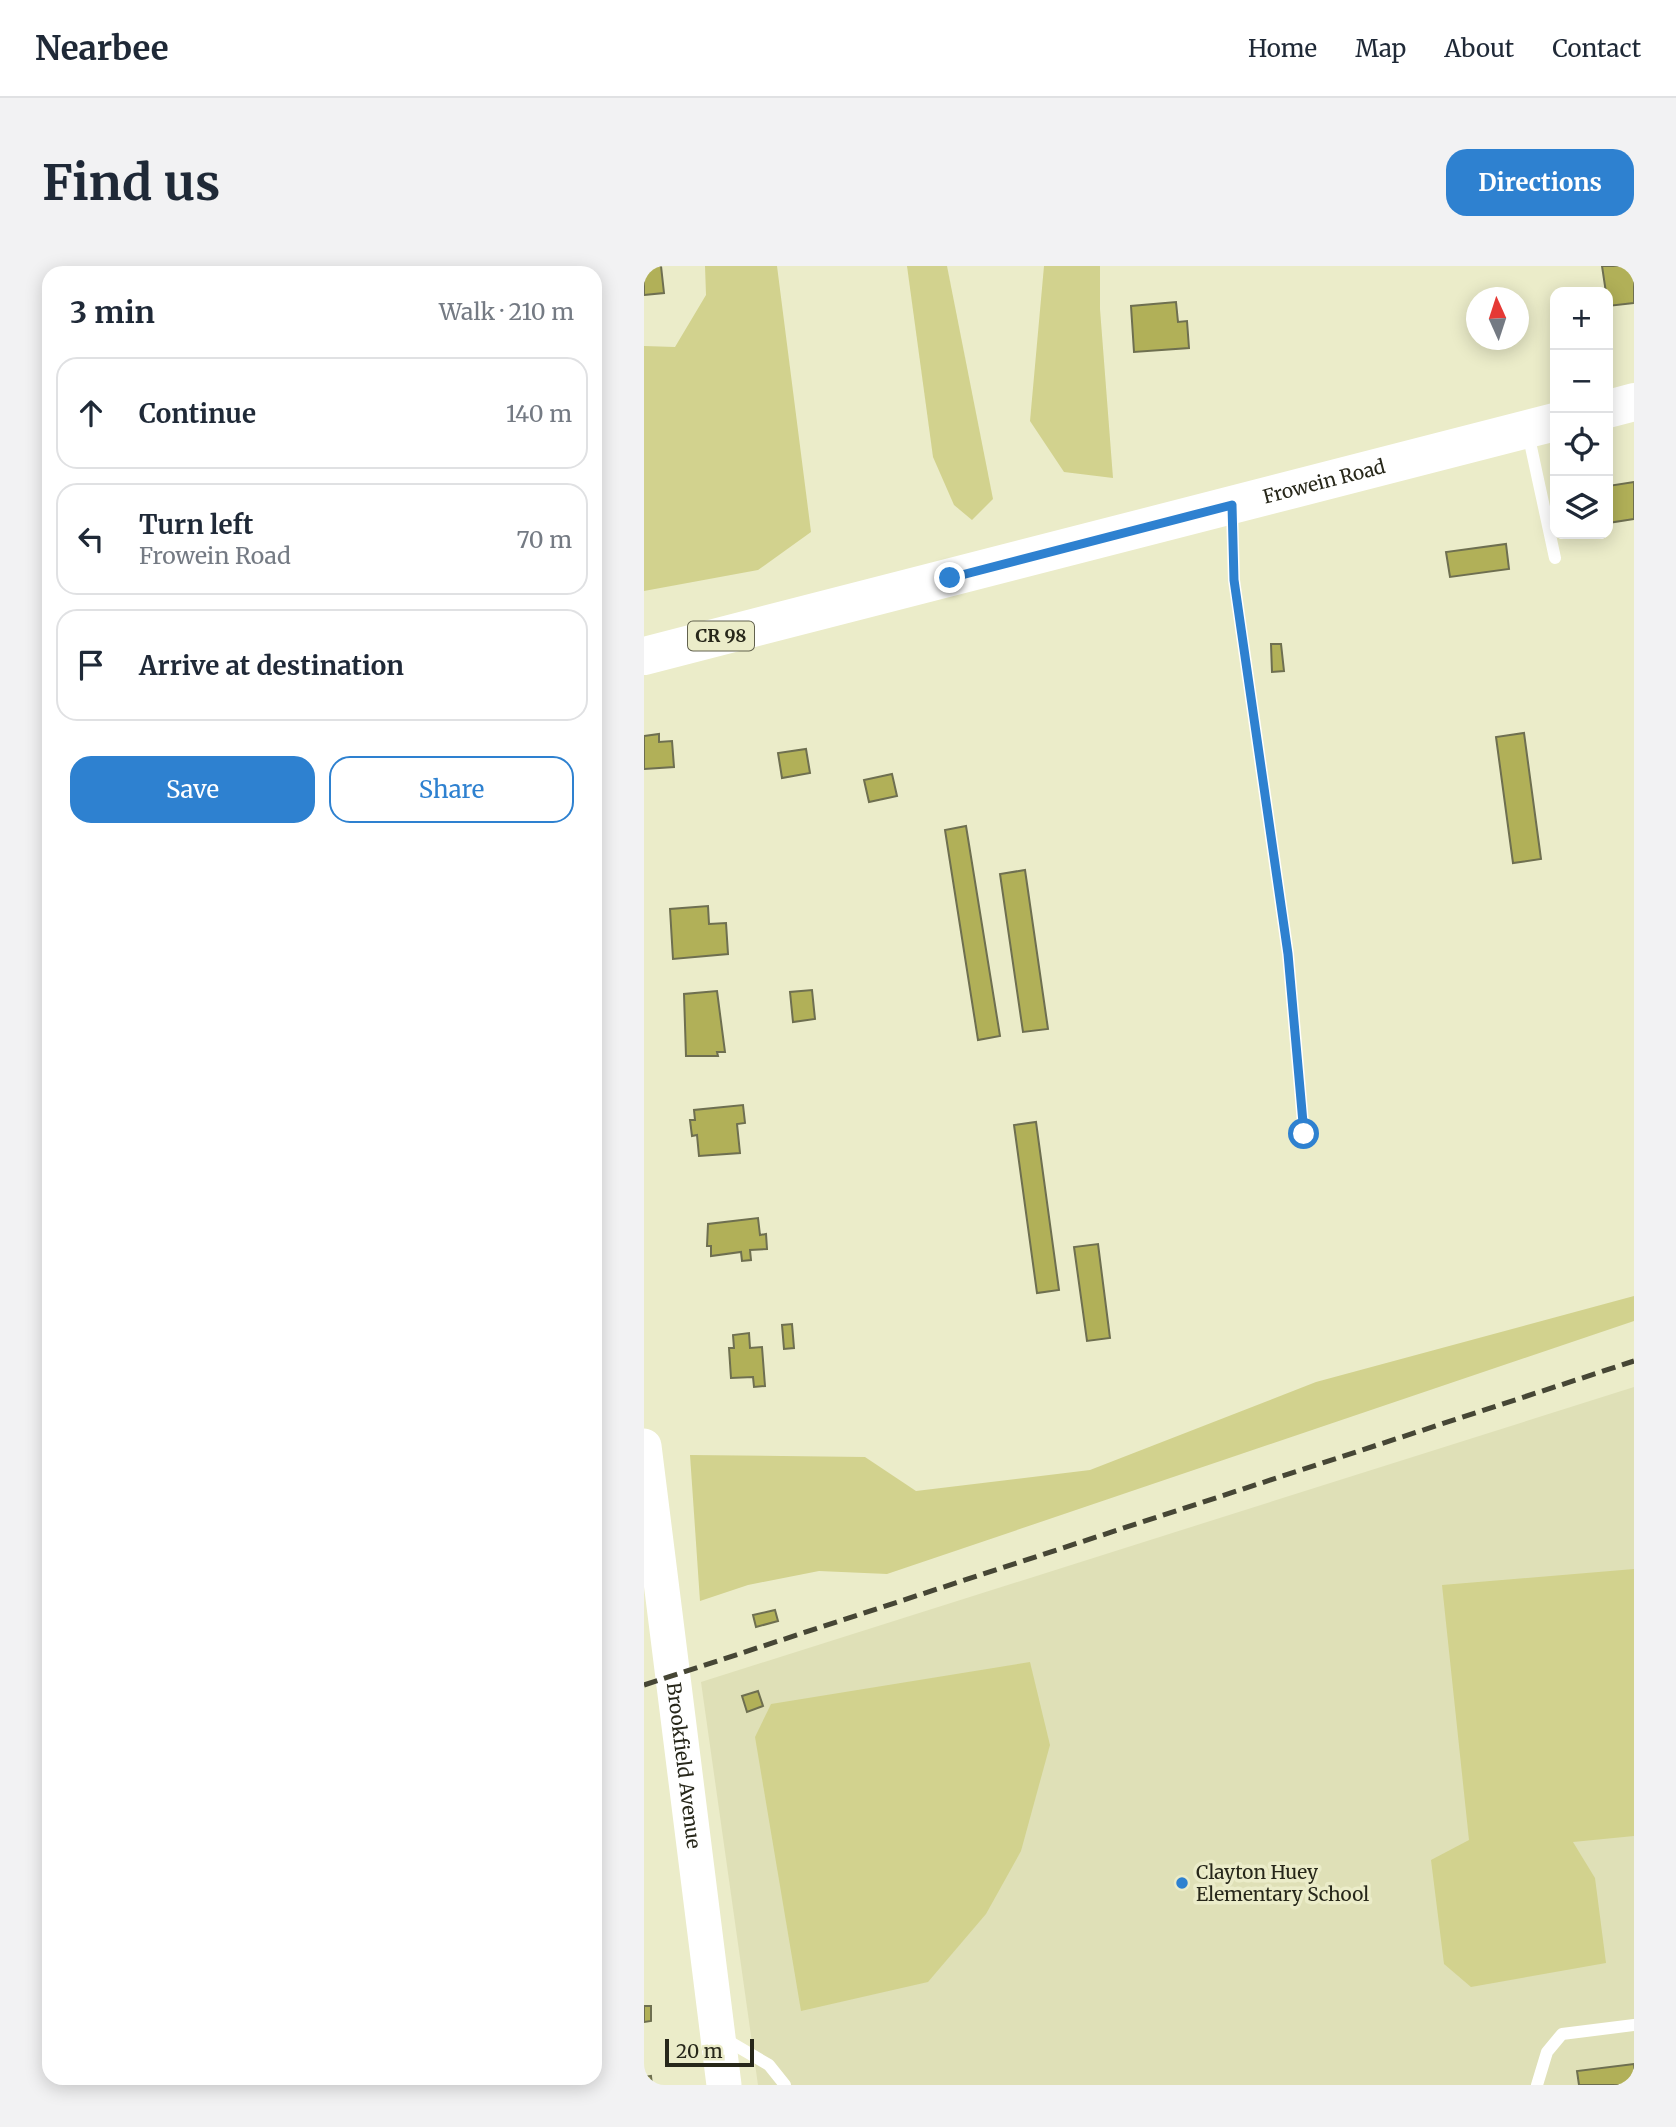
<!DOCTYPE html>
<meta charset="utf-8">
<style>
body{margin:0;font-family:Merriweather,serif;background:#f2f2f3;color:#1f2937}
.controls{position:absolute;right:21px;top:21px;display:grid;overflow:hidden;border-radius:14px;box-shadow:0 4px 18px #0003}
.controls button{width:63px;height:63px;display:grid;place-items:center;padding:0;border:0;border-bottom:2px solid #e0e1e3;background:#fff;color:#1f2937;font:35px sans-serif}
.compass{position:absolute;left:822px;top:21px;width:63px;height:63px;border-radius:50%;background:#fff;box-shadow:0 4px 18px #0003;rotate:357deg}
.scale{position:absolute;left:21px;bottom:18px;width:89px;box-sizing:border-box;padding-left:7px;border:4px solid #27271a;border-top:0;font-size:19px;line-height:24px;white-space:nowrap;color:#27271a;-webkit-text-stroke:5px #ebecc9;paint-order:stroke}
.stop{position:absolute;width:21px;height:21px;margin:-16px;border:5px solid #2e81d0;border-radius:50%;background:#fff}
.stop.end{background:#2e81d0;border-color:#fff;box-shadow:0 2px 7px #0008}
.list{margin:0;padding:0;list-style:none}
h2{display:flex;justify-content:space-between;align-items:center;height:91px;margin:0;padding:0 28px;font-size:30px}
h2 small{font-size:23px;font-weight:400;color:#747a83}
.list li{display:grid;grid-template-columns:46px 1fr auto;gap:21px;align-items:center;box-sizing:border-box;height:112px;margin:0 14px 14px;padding:0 14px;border:2px solid #e0e1e3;border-radius:21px}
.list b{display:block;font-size:26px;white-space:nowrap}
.list p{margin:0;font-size:23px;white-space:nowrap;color:#747a83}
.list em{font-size:23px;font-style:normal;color:#747a83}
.actions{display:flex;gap:14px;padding:21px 28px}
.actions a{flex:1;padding:16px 0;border:2px solid #2e81d0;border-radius:21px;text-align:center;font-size:24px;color:#2e81d0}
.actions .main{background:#2e81d0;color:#fff}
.icon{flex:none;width:38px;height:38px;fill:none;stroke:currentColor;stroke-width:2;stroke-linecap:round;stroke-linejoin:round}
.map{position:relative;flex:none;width:990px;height:1819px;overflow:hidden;border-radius:21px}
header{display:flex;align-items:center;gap:42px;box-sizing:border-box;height:98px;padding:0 35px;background:#fff;border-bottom:2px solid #e0e1e3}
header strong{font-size:33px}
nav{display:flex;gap:38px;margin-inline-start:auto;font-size:24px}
.intro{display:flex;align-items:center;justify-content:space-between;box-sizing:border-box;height:168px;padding:0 42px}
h1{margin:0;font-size:49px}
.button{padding:18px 32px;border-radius:21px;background:#2e81d0;color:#fff;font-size:24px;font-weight:700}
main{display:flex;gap:42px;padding:0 42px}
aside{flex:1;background:#fff;border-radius:21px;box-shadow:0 4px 18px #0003}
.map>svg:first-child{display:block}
.built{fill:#dfe0b7}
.green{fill:#d2d28e}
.building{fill:#b1b058;stroke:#6e6f50;stroke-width:2}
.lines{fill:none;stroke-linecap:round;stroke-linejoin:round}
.lane{stroke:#fff;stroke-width:12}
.secondary{stroke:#fff;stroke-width:35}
.primary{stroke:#fff;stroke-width:38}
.rail{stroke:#464635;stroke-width:5;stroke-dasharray:14 7;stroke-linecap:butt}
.route{stroke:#2e81d0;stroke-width:9}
.poi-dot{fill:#2e81d0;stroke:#ebecc9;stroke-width:2.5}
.labels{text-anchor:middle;stroke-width:7;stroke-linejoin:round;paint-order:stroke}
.shield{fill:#ebecc9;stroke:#62624e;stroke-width:2}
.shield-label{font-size:18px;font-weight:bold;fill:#27271a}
.street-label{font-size:19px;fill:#27271a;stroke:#ebecc9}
.poi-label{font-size:19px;fill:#27271a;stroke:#ebecc9;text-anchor:start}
</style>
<header>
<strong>Nearbee</strong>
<nav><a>Home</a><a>Map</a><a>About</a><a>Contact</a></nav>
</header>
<div class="intro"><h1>Find us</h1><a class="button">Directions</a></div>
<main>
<aside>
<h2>3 min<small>Walk · 210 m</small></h2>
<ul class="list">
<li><svg class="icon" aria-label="ahead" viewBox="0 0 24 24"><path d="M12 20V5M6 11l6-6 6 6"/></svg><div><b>Continue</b></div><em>140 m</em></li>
<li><svg class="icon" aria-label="left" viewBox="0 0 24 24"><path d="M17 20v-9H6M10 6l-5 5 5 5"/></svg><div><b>Turn left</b><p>Frowein Road</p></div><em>70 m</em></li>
<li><svg class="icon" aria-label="arrive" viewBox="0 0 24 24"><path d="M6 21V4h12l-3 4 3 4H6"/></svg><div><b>Arrive at destination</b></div></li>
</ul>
<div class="actions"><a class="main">Save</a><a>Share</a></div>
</aside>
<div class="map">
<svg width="990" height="1819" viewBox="0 0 990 1819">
<rect width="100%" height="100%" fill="#ebecc9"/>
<!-- built -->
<path class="built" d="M990,1121V1819H114L57,1416Z"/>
<!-- green -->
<g class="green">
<path d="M61,0H133L167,266L114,304L0,325V80L31,81L62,29Z"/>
<path d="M263,0H303L349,233L328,254L310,239L289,191Z"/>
<path d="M400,0H456V43L469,212L420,206L386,155Z"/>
<path d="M990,1030V1055L243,1308L175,1305L104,1319L56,1335L46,1189L221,1191L272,1225L446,1204L672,1116Z"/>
<path d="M990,1303V1570L929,1576L951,1612L962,1697L827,1721L800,1698L787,1594L825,1574L798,1319Z"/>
<path d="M386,1396L406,1479L377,1585L342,1648L284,1716L157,1745L111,1471L127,1438Z"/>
</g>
<!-- building -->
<g class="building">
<path d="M0,0H17L20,27L0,29Z"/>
<path d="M958,0H990V37L964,40Z"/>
<path d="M532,36L534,56L543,55L545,82L490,86L487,40Z"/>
<path d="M990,216V253L964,257V220Z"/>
<path d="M862,278L865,303L806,311L802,286Z"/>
<path d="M627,378H637L640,405L628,406Z"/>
<path d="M880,467L897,593L869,597L852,471Z"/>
<path d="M15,468V476L28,475L30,501L0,503V470Z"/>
<path d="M162,483L166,507L138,512L134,487Z"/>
<path d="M248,508L253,530L225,536L220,514Z"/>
<path d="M322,560L356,770L334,774L301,564Z"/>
<path d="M381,604L404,763L379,766L356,608Z"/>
<path d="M64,640L65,658L82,657L84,688L29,693L26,643Z"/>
<path d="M168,724L171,753L149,756L146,726Z"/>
<path d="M73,725L81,786H73L74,790H42L40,728Z"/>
<path d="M99,839L101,857L93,858L96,887L55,890L53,869L48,870L46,854H51L50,844Z"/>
<path d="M392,856L415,1024L393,1027L370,859Z"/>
<path d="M114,952L116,969L122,968L123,983L106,984L107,994L98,995L97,986L67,990V980H63L64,958Z"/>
<path d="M454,978L466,1072L443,1075L430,981Z"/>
<path d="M148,1058L150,1082L140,1083L138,1059Z"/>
<path d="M105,1067L106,1082L118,1081L121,1120L110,1121L109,1111L87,1112L85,1082H90L89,1069Z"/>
<path d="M131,1344L134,1355L112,1361L109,1349Z"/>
<path d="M114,1425L119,1440L103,1446L98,1430Z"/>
<path d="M0,1740H7V1755L0,1756Z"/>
<path d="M990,1798V1819H935L933,1805Z"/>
<path d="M7,1810L8,1819H0V1811Z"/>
</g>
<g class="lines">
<!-- lane -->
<g class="lane">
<path d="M884,167L911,292"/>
<path d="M588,243L590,314L644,688L660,868"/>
<path d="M79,1772L125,1799L141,1819"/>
<path d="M893,1819L903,1786L918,1768L990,1759"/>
</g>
<!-- secondary -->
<path class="secondary" id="s1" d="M0,1180L80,1819"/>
<!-- primary -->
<g class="primary">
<path d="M964,143L990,136"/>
<path id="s2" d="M0,390L911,156"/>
</g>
<!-- rail -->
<path class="rail" d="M0,1419L990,1095"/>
</g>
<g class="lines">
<!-- route -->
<path class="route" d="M306,312L588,239L590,314L644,688L660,868"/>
</g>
<!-- markers -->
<circle class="poi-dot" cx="538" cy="1617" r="7"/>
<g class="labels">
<!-- shield labels -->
<rect class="shield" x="44" y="355.5" width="66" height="29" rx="5"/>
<g class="shield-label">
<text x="77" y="376">CR 98</text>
</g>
<!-- street labels -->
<g class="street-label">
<text dy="7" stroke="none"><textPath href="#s2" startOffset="702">Frowein Road</textPath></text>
<text dy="7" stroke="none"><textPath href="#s1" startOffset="322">Brookfield Avenue</textPath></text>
</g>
<!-- poi labels -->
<g class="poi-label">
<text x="552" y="1613">Clayton Huey<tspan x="552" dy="22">Elementary School</tspan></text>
</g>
</g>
</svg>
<div class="controls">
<button>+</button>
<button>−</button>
<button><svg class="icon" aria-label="locate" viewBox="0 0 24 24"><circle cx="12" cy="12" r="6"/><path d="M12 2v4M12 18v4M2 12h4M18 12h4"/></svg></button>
<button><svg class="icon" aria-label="layers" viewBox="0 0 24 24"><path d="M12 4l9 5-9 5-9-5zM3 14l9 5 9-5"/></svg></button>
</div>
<svg class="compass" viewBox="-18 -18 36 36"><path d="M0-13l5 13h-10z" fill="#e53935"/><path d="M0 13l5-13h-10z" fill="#747a83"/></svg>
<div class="scale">20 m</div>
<div class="stop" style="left:660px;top:868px"></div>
<div class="stop end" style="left:306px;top:312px"></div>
</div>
</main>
